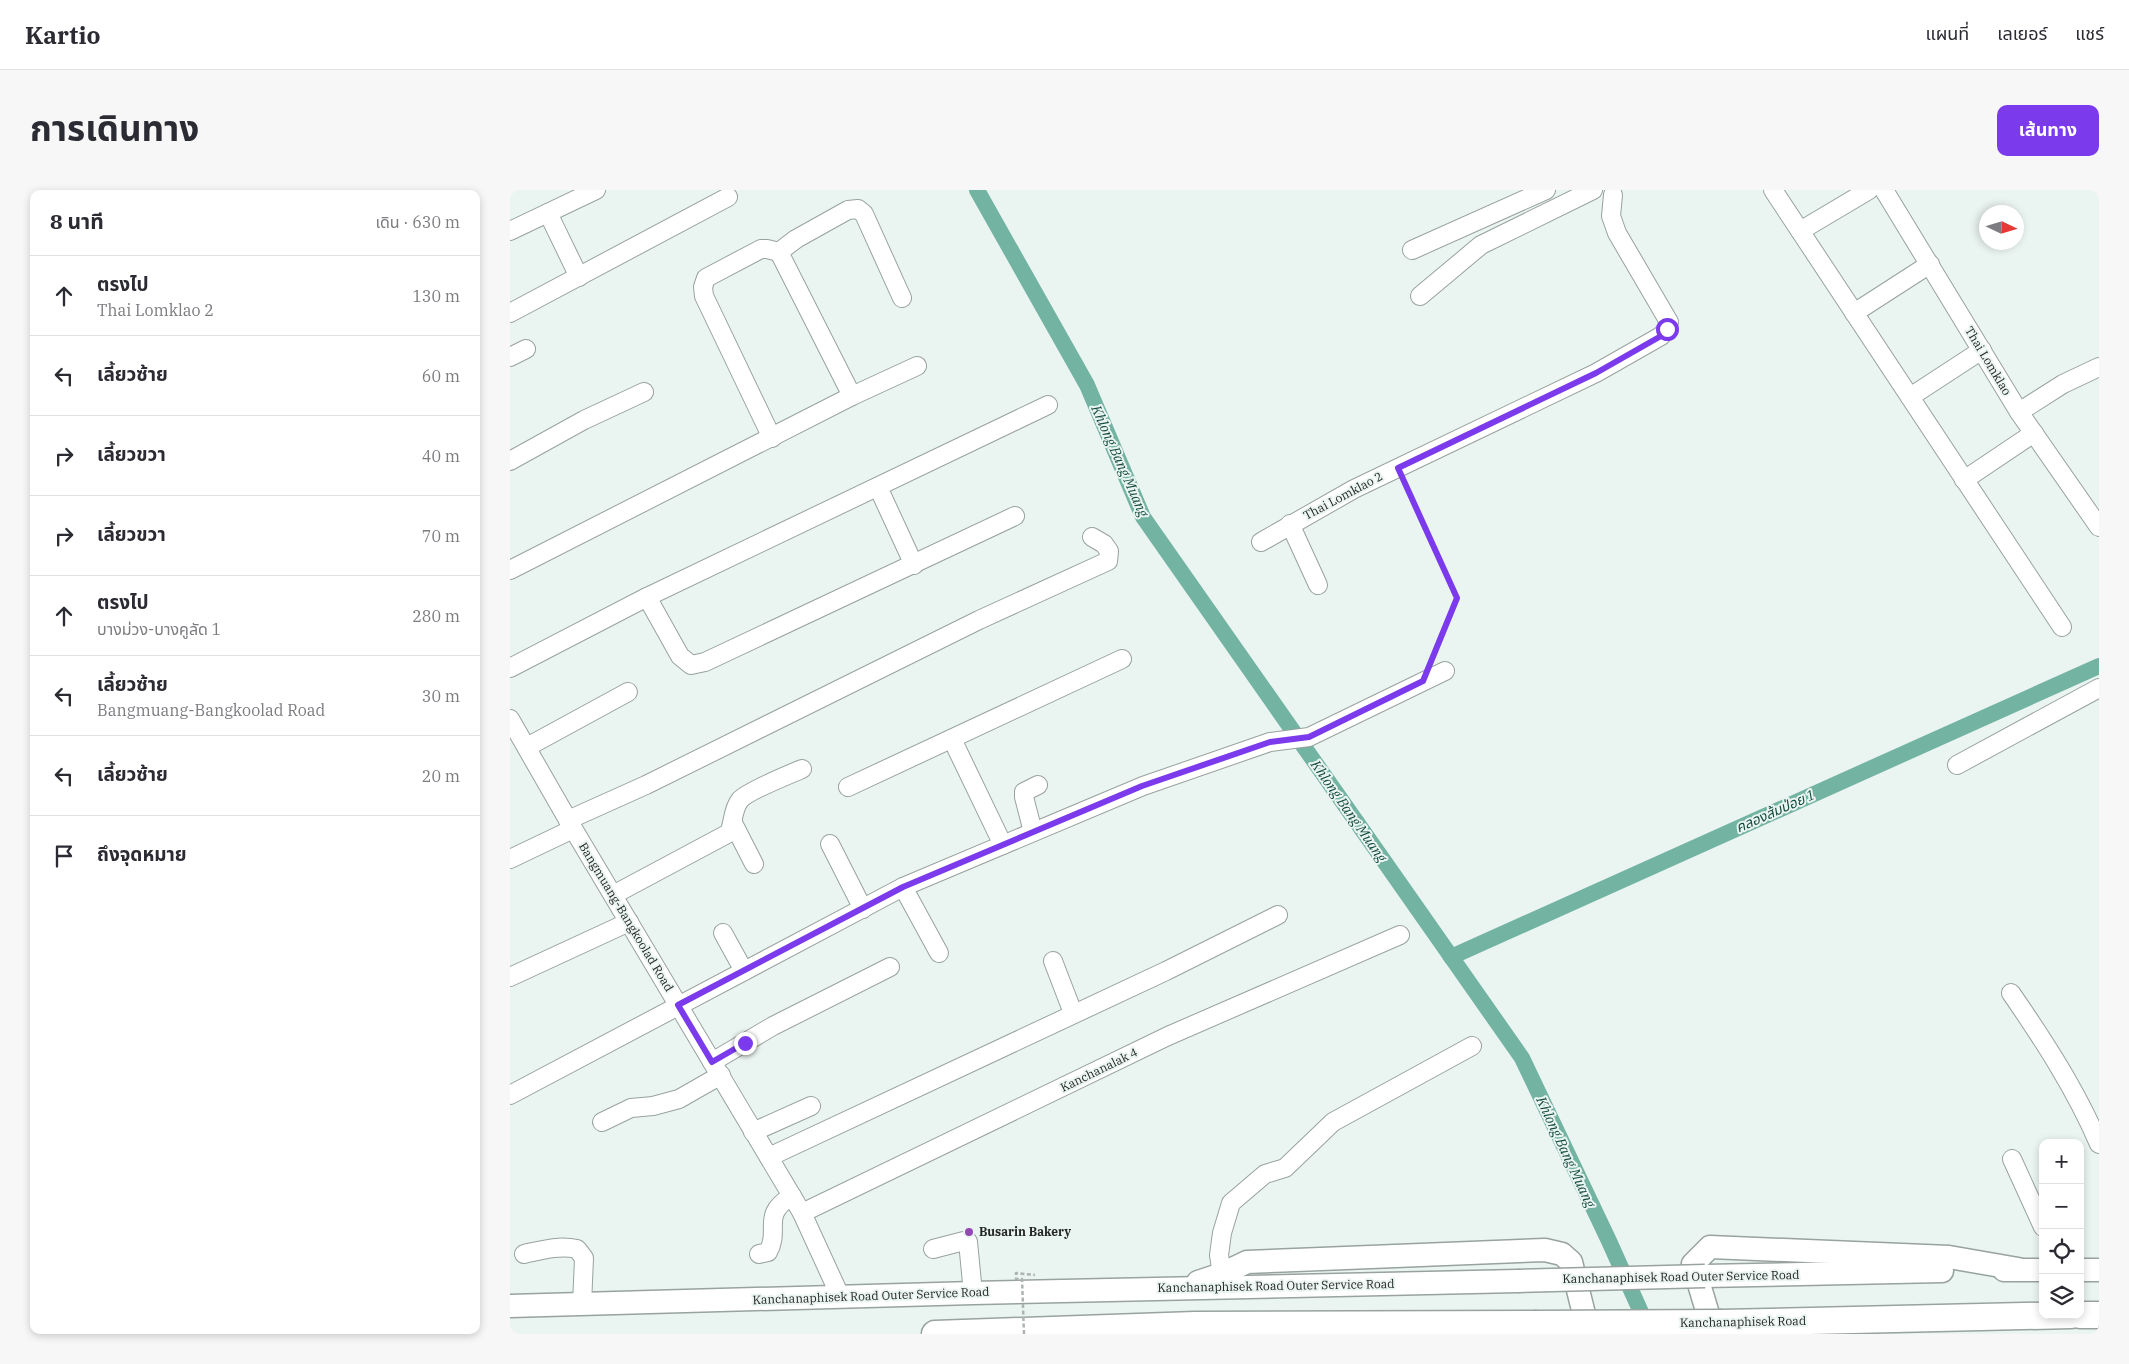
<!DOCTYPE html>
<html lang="th">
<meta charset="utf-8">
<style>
body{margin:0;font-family:"IBM Plex Serif","Noto Sans Thai",serif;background:#f7f7f7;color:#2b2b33}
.controls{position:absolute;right:15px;bottom:15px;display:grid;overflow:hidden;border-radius:10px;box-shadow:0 2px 8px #0003}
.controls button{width:45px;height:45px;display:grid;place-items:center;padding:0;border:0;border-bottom:1px solid #e1e1e2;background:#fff;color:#2b2b33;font:25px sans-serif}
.compass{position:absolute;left:1469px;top:15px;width:45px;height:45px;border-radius:50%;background:#fff;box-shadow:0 2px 8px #0003;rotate:94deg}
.stop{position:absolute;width:15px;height:15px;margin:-11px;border:4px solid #7c3aed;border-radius:50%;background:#fff}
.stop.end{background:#7c3aed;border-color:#fff;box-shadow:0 1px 5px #0008}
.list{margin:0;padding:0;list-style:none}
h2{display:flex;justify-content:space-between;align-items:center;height:65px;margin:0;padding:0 20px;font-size:21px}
h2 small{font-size:16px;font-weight:400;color:#7c7c81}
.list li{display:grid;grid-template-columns:32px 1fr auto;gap:15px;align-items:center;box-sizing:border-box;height:80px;padding:0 20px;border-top:1px solid #e1e1e2}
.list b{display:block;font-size:19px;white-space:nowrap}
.list p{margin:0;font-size:16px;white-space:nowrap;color:#7c7c81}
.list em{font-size:16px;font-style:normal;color:#7c7c81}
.icon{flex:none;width:28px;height:28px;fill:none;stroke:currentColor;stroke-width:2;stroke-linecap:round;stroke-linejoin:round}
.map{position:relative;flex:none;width:1589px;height:1144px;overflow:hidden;border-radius:10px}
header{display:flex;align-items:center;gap:30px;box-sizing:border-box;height:70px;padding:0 25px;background:#fff;border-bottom:1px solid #e1e1e2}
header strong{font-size:24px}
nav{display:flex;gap:28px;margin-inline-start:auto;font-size:18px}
.intro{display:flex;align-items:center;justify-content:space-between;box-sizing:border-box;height:120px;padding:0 30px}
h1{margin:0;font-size:35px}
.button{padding:12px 22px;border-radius:10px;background:#7c3aed;color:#fff;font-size:18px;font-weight:700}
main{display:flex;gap:30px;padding:0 30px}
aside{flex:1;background:#fff;border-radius:10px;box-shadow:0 2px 8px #0003}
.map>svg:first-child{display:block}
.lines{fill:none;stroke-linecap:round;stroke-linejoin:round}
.canal{stroke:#72b3a2;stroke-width:16}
.minor-casing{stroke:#98a29f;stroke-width:20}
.major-casing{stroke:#98a29f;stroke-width:25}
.highway-casing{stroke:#98a29f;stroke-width:29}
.path{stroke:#acb4b1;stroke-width:2.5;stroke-dasharray:4 2.5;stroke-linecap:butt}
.minor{stroke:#fff;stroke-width:18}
.major{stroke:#fff;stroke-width:22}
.highway{stroke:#fff;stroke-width:26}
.major-bridge-casing{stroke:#98a29f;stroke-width:25;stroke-linecap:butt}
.highway-bridge-casing{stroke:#98a29f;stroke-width:29;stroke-linecap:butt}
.path-bridge{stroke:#acb4b1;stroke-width:2.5;stroke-dasharray:4 2.5;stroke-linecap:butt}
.major-bridge{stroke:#fff;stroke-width:22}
.highway-bridge{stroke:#fff;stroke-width:26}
.route{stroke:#7c3aed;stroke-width:6}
.poi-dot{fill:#9547b8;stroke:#eaf4f1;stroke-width:2}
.labels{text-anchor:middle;stroke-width:4;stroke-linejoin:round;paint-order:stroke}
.street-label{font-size:12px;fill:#242726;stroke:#eaf4f1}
.poi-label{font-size:12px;font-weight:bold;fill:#242726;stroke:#eaf4f1;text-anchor:start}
.water-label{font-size:14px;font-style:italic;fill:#134b3f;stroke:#eaf4f1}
</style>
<header>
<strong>Kartio</strong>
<nav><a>แผนที่</a><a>เลเยอร์</a><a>แชร์</a></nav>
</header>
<div class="intro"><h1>การเดินทาง</h1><a class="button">เส้นทาง</a></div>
<main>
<aside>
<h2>8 นาที<small>เดิน · 630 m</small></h2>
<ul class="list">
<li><svg class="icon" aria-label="ahead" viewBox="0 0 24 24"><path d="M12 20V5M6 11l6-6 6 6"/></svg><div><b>ตรงไป</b><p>Thai Lomklao 2</p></div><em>130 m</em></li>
<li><svg class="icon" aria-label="left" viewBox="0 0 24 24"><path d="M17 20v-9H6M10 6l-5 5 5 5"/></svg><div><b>เลี้ยวซ้าย</b></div><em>60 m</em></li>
<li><svg class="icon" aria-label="right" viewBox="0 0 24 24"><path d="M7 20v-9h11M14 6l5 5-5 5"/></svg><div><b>เลี้ยวขวา</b></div><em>40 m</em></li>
<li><svg class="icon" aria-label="right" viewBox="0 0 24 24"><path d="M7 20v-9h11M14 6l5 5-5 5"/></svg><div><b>เลี้ยวขวา</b></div><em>70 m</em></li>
<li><svg class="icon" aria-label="ahead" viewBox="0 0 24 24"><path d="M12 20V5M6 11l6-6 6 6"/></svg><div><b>ตรงไป</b><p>บางม่วง-บางคูลัด 1</p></div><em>280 m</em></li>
<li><svg class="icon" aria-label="left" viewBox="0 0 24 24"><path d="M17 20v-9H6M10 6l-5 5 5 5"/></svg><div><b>เลี้ยวซ้าย</b><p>Bangmuang-Bangkoolad Road</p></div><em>30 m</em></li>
<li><svg class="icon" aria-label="left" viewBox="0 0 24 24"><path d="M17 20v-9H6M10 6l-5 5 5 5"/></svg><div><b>เลี้ยวซ้าย</b></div><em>20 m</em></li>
<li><svg class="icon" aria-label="arrive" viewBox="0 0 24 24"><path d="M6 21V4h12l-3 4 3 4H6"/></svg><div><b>ถึงจุดหมาย</b></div></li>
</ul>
</aside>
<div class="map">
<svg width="1589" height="1144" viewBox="0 0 1589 1144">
<rect width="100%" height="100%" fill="#eaf4f1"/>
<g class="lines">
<!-- canal -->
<g class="canal">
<path d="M467,0L577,195L633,327L1012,868L1099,1051L1139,1140"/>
<path d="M941,767L1589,476"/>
</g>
<!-- minor casing -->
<g class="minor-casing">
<g id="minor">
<path d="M1263,0L1552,437"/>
<path d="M1374,0L1509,222L1589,337"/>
<path d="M38,23L69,87"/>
<path d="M0,41L86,0"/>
<path d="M1290,41L1359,0"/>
<path d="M902,60L1036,0"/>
<path d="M910,106L971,55L1083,0"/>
<path d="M0,123L218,7"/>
<path d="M1344,123L1420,74"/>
<path d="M0,167L16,159"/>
<path d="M342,206L269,62L286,49L338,20L348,19L354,24L392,108"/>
<path d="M1400,207L1472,160"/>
<path d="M1509,222L1553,194L1589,177"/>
<path d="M262,248L194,106L193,97L196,88L251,59H257L269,62"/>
<path d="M0,271L74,230L134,202"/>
<path d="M1454,290L1524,243"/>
<path d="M368,297L404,375"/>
<path d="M780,334L808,395"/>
<path d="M751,352L844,299L1086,183L1151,146L1157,139L1159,132L1107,43L1101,26L1103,5"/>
<path d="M0,380L342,206L407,176"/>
<path d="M137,407L170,466L181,475L195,472L505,326"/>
<path d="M0,478L137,407L538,215"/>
<path d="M0,529L58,630L292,1023L331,1108"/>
<path d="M442,549L493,655"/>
<path d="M17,557L118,502"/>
<path d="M1447,575L1589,498"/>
<path d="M338,597L612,469"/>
<path d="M58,630L136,595L469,430L598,371L599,361L594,354L582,347"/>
<path d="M223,633L244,674"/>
<path d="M523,642L514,607V602L528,595"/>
<path d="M320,654L353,719"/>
<path d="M0,669L63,639"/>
<path d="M393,697L429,763"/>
<path d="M103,705L219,643C224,632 222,620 230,610C236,602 280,584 292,579"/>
<path d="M213,743L234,781"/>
<path d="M543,771L563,823"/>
<path d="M0,787L119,732"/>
<path d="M1501,803C1534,851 1566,900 1589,954"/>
<path d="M202,872L263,836L380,777"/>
<path d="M0,905L393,697L633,596L760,552L799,547L935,481"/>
<path d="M92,932L121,918L143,916L169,909L211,885"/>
<path d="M243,942L301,916"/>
<path d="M259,967L656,781L768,725"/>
<path d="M1502,969L1533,1037"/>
<path d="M292,1023L658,846L890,745"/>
<path d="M423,1059L454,1051L458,1052L463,1103"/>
<path d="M14,1064C32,1060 49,1055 67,1059L74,1068L72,1115"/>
<path d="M249,1064L258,1062C271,1039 250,1025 282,1006"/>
<path d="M712,1084L709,1065L712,1043L721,1013L755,984L775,978L823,932L962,856"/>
</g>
</g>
<!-- major casing -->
<g class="major-casing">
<g id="major">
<path d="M1494,1080H1533"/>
<path d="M1570,1080H1589"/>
<path d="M1195,1086L1432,1081"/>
<path d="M688,1092L712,1084L737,1072L1035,1060L1052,1064L1061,1072L1079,1144"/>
<path d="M0,1116L463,1103L1008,1091"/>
<path d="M1204,1144L1183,1074L1200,1057L1439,1067L1508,1079"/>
</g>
</g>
<!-- highway casing -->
<g class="highway-casing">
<g id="highway">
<path d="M1570,1125H1589"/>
<path d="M1212,1133L1561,1125"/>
<path d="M425,1144L685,1135L1024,1134"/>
</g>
</g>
<!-- path -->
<path class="path" d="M895,293L947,408L922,469"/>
<!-- minor -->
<use href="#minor" class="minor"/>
<!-- major -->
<use href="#major" class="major"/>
<!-- highway -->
<use href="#highway" class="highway"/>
<!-- major-bridge casing -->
<g class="major-bridge-casing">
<path id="major-bridge" d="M1008,1091L1195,1086"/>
</g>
<!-- highway-bridge casing -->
<g class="highway-bridge-casing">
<path id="highway-bridge" d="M1024,1134L1212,1133"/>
</g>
<!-- path-bridge -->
<path class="path-bridge" d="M514,1144L512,1089H506V1083L525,1085"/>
<!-- major-bridge -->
<use href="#major-bridge" class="major-bridge"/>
<!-- highway-bridge -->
<use href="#highway-bridge" class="highway-bridge"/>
</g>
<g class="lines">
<!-- route -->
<path class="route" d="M235,853L202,872L168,815L393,697L632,596L760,552L799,547L913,491L947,408L888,278L1086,183L1151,146L1157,139"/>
</g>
<!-- markers -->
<circle class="poi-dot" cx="459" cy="1042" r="5"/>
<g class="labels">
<!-- street labels -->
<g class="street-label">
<text transform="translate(1478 171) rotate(59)" y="4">Thai Lomklao</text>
<text transform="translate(833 306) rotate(-28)" y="4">Thai Lomklao 2</text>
<text transform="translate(116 727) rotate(59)" y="4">Bangmuang-Bangkoolad Road</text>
<text transform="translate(589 880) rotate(-26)" y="4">Kanchanalak 4</text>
<text transform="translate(1171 1087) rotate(-1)" y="4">Kanchanaphisek Road Outer Service Road</text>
<text transform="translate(766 1096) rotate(-1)" y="4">Kanchanaphisek Road Outer Service Road</text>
<text transform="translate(361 1106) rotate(-2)" y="4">Kanchanaphisek Road Outer Service Road</text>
<text transform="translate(1233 1132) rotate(-1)" y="4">Kanchanaphisek Road</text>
</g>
<!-- poi labels -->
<g class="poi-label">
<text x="469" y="1046">Busarin Bakery</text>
</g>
<!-- water labels -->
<g class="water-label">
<text transform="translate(610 271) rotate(66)" y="5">Khlong Bang Muang</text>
<text transform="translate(839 621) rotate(55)" y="5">Khlong Bang Muang</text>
<text transform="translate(1265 621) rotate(-24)" y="5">คลองส้มป่อย 1</text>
<text transform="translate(1056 962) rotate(65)" y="5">Khlong Bang Muang</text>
</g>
</g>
</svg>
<div class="controls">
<button>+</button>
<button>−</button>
<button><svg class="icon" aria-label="locate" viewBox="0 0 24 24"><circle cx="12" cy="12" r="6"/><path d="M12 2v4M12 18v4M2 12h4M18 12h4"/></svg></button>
<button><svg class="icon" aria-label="layers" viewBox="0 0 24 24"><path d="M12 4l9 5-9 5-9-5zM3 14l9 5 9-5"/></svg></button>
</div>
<svg class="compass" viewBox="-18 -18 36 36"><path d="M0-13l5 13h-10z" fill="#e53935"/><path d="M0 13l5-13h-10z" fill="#7c7c81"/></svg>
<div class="stop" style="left:1157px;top:139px"></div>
<div class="stop end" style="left:235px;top:853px"></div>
</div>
</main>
